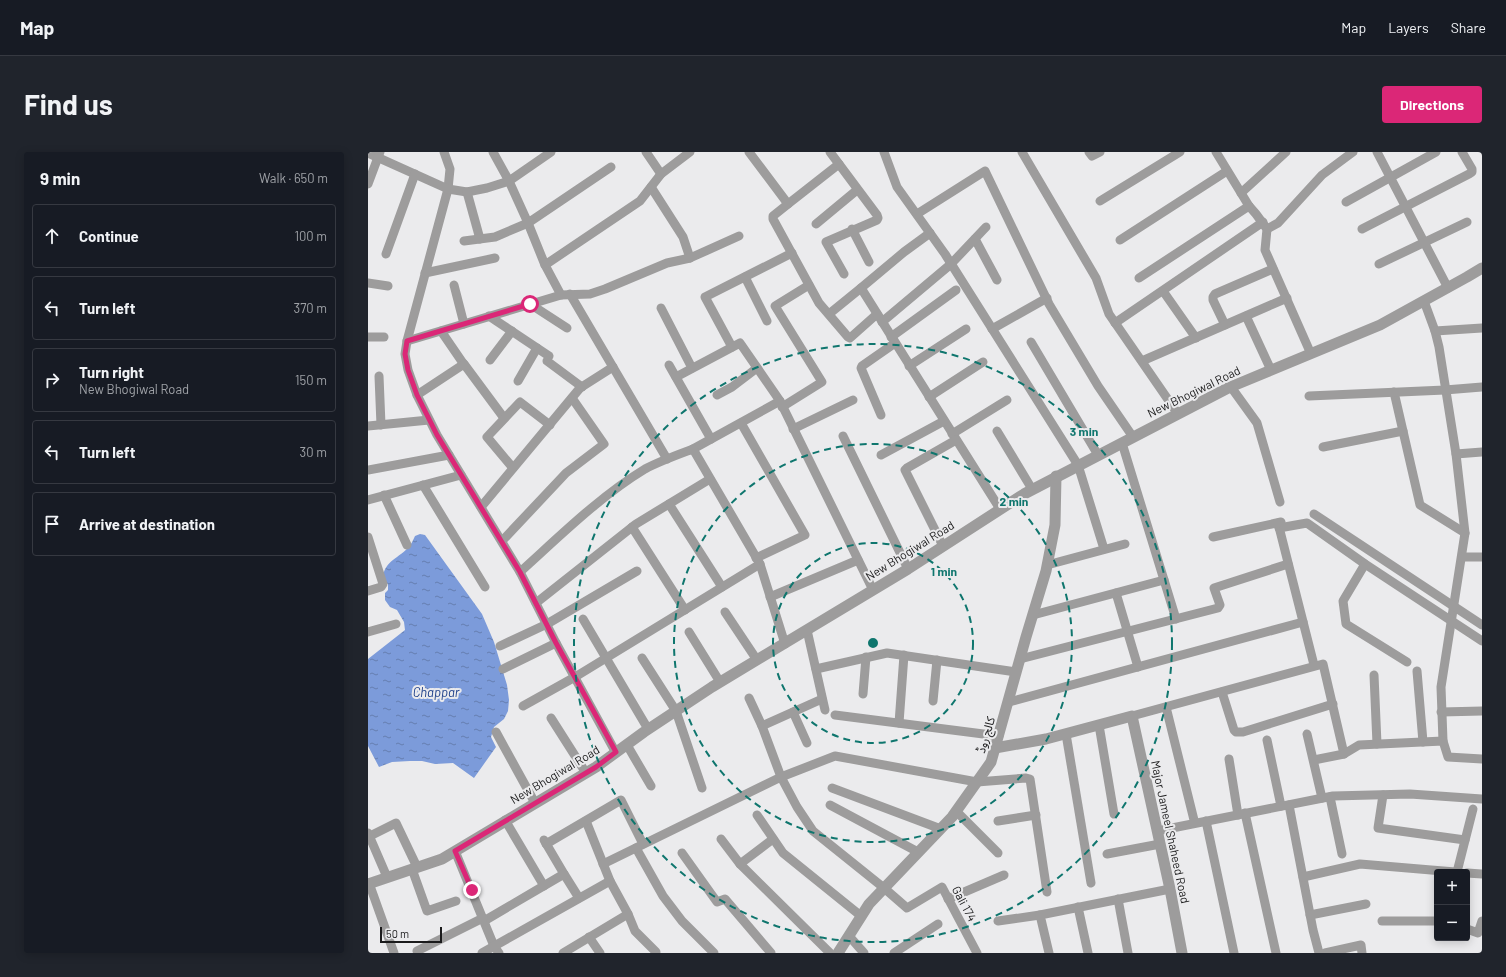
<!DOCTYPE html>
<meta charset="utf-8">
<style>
body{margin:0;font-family:Barlow,"Noto Sans Arabic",sans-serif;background:#20242c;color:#f1f3f6}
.controls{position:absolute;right:12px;bottom:12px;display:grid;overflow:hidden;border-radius:4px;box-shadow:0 2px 10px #0003}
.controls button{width:36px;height:36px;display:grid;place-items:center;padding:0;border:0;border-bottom:1px solid #363941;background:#171b24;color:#f1f3f6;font:20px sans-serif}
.scale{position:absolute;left:12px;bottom:10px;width:62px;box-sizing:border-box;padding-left:4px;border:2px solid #1b1b1c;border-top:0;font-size:11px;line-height:14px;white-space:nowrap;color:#1b1b1c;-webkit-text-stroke:3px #ebebed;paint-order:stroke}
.stop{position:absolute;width:12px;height:12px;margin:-9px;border:3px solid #db2777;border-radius:50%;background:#fff}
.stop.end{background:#db2777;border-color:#fff;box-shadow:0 1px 4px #0008}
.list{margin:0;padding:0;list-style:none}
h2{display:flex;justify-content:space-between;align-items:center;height:52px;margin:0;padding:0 16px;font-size:17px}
h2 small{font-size:13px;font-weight:400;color:#9ea1a6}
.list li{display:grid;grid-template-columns:26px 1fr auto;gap:12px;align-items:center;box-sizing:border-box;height:64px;margin:0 8px 8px;padding:0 8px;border:1px solid #363941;border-radius:4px}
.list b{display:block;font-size:15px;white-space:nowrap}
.list p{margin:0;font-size:13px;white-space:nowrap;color:#9ea1a6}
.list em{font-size:13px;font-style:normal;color:#9ea1a6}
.icon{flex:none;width:22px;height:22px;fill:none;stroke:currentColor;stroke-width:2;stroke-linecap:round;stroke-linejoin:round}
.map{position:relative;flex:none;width:1114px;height:801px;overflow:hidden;border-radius:4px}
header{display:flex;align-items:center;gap:24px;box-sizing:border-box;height:56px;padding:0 20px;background:#171b24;border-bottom:1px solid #363941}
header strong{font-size:19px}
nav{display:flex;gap:22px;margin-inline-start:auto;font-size:14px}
.intro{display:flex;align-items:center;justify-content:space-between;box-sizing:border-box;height:96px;padding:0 24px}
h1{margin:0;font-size:28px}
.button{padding:10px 18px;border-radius:4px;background:#db2777;color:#fff;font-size:14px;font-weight:700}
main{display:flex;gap:24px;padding:0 24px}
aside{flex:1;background:#171b24;border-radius:4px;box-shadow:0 2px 10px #0003}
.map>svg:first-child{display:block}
.water{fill:url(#water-ripples)}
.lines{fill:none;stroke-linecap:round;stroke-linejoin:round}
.minor{stroke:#9d9c9c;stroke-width:9}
.tertiary{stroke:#9d9c9c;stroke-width:11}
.route{stroke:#db2777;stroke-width:5}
.ring{fill:none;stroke:#0f766e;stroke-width:2;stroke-dasharray:7 5}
.labels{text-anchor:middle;stroke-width:4;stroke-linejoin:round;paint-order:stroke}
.street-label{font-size:12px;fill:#1b1b1c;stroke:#ebebed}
.water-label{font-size:13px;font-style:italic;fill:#1f408a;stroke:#ebebed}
.centre{fill:#0f766e;stroke:#ebebed;stroke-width:2}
.ring-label{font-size:12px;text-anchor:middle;font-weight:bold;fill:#0f766e;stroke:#ebebed;stroke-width:4;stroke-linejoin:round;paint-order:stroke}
</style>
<header>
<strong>Map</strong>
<nav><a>Map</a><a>Layers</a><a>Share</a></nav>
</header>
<div class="intro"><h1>Find us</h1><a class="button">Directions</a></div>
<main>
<aside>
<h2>9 min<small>Walk · 650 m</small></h2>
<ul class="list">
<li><svg class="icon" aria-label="ahead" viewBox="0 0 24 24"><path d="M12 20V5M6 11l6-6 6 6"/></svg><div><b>Continue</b></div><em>100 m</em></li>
<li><svg class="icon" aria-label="left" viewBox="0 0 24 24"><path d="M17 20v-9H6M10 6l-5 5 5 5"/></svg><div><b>Turn left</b></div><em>370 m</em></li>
<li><svg class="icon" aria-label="right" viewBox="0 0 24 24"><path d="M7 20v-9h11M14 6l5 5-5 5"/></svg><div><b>Turn right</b><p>New Bhogiwal Road</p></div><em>150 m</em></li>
<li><svg class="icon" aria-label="left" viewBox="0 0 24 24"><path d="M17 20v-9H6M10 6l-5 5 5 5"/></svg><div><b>Turn left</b></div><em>30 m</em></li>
<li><svg class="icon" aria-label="arrive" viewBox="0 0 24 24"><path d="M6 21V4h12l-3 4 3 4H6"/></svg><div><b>Arrive at destination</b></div></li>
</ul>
</aside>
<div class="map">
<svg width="1114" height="801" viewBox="0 0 1114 801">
<defs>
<pattern id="water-ripples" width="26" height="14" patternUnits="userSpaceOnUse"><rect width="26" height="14" fill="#7c9bda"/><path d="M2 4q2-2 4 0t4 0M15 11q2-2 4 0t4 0" fill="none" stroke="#657eb0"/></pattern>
</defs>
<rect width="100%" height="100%" fill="#ebebed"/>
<!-- water -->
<path class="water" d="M52,382L57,383L114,462L126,490L139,533L141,548L140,559L136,567L126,575L123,585L128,595L106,626L85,611L67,612L54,609H42L24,610L11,615L0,594V507L37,478L36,470L29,458L22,455L17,448V441L20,438V432L15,430C14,410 28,408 40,396C43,393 45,388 47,384Z"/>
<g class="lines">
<!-- minor -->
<g class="minor">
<path d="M76,0L82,17L80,37L39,189L37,202L40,218L49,243L69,283L152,420L188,491L248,601"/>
<path d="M125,0L141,29L160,71L177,113L193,143"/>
<path d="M278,0L293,22"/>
<path d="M381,0L420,52L471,12"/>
<path d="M462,0L509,63L510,66L509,68L458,90L476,122"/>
<path d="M516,0L529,35L577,102L710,313L736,397"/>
<path d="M654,0L728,126L741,162L810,262"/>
<path d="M721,0L724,4L732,0"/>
<path d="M848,0L881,54L888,62L899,77L897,98L943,202"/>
<path d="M1009,0L1080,136"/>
<path d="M0,1L80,37L99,40L119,36L141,29L183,0"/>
<path d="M0,32L12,0"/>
<path d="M283,35L315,85L322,106"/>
<path d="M99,40L112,87"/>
<path d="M873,41L918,0"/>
<path d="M732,49L812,0"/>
<path d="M978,50L1068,0"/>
<path d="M420,52L405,64V67L451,151L480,185L482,186L509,162"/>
<path d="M549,62L617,19L681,152L730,234L765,285"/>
<path d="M448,72L489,38"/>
<path d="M484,77L501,110"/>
<path d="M899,77L910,71L954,23L985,0"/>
<path d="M994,77L1101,22L1104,20V17L1094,0"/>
<path d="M562,81L536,100L493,136L632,357"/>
<path d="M607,87L629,128"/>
<path d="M752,88L859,19"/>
<path d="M96,89L127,85L160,71L243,15"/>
<path d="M18,102L47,22"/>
<path d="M1011,112L1099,70"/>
<path d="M177,113L272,49L293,22L322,0"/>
<path d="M57,121L127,106"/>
<path d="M377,125L399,169"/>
<path d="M771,126L881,54"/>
<path d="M0,131L20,134"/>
<path d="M86,133L96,172"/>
<path d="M795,139L828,186"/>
<path d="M202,142L299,307"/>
<path d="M1056,149L1067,179L1071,195L1088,302L1097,381L1073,535L1075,589"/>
<path d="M162,152L199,176"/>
<path d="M293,156L324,216"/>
<path d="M461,162L493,136"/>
<path d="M121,164L181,204"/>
<path d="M878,164L903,218"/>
<path d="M514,170L583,112L618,75"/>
<path d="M747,171L895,70"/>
<path d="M857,173L845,148V145L847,142L905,117"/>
<path d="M624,177L679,146"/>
<path d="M73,179L97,214"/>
<path d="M1067,179L1114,176"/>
<path d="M0,185H16"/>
<path d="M523,185L588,138"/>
<path d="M39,189L193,143L222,142L237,137L299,111L322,106L371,84"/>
<path d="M663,190L730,303"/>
<path d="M364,195L337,145L424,101"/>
<path d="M122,208L144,179"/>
<path d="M179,209L214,235"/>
<path d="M774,209L919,146"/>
<path d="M301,213L343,287"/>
<path d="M541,214L598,177"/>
<path d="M11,224L13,273"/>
<path d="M308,225L372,191L412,249"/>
<path d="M150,229L169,196"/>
<path d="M863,235L889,271L912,350"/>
<path d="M1026,240L1052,353L1097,381"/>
<path d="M49,243L96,212L136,266"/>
<path d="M349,243L364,235L389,216"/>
<path d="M941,244L1077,238L1114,235"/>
<path d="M561,245L615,210"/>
<path d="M414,255L454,230L407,154L441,133"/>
<path d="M513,263L493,216L494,214L527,191"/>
<path d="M373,271L437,383L388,406"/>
<path d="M0,274L61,268"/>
<path d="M425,277L485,248"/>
<path d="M629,279L664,337"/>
<path d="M584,282L639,248"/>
<path d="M475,284L540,417"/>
<path d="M754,291L808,467"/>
<path d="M955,295L1035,279"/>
<path d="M325,297L412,249L505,438"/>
<path d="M1088,302L1114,300"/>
<path d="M513,303L576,269"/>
<path d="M145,316L119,285L152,250L182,273"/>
<path d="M0,318L81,303"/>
<path d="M55,333L117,435"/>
<path d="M16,343L39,393"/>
<path d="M0,348L93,323"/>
<path d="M301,352L354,435"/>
<path d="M113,355L212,236L245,215"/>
<path d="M946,362L1114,473"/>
<path d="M910,371L946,513"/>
<path d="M264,375L317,458"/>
<path d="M911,376L939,371L997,412L1114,489"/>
<path d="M0,385L15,432L13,435L0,439"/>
<path d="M845,385L913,370"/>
<path d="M134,389L198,321L236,292L204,246"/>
<path d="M575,394L537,318L539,316L588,288"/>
<path d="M1094,405H1114"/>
<path d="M997,412L975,449L978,472L1039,510"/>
<path d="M679,413L757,392"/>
<path d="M152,420C192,384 231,345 277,317C292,309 309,303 325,297L392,412L417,492"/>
<path d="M748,441L770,515"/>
<path d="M402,445L490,408"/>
<path d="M168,451L268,372L342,327"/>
<path d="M357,460L389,508"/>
<path d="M665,463L796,428"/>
<path d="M215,467L280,577"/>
<path d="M439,478L457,558"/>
<path d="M0,480L28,472"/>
<path d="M321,480L352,530"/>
<path d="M132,494L179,472L269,419"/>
<path d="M274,506L308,559L334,636"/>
<path d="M652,507L850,456L852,453L846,436L920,412"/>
<path d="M135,517L188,491"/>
<path d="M448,517L519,501L648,520"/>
<path d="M1049,519L1055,590"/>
<path d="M1006,523L1009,592"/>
<path d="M854,540L866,578L868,580H875L965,552"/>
<path d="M495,542L498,505"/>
<path d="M381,546L394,574L413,625L429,655L445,679L516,736L539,756L574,735L609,801"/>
<path d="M565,549L569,508"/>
<path d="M641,550L935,470"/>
<path d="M155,554L207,525L392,412"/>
<path d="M798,555L826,668"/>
<path d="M425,560L439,591"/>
<path d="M1073,560L1114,559"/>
<path d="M467,563L631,584"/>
<path d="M764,564L955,512L976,602L946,608"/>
<path d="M183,566L218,621"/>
<path d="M531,571L536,503"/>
<path d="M731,573L746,662"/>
<path d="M394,574L454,547"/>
<path d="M128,580L167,651"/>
<path d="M698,582L723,731"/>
<path d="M939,582L954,646"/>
<path d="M899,588L913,654"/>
<path d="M259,593L283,634"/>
<path d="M976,602L991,593L1075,589L1080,605L1114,607"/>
<path d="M861,607L870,663"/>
<path d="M464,636L573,677"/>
<path d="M1015,643L1010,676L1097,688"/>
<path d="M962,645L974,702"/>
<path d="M462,653L550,700"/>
<path d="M921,653L945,778L951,801"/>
<path d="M588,659L630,701"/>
<path d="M877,661L908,801"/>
<path d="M389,663L415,701L493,764"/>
<path d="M137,668L176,734"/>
<path d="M218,669L242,729L260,762L267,779L288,800"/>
<path d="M630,669L668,663"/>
<path d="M838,669L866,801"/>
<path d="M789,679L965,644L1042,642L1114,647"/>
<path d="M0,681L19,725"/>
<path d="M2,684L28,671L49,715"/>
<path d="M353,687L372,712L462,801"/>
<path d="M176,688L196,722"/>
<path d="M178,692L253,648L275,692"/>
<path d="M268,696L295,744L314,769L346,801"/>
<path d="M87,699L126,794L131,801"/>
<path d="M314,701L349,750L357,747L403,801"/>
<path d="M739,702L792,692"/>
<path d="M235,712L413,625L467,604L609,630L658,626L662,627L679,740"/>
<path d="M372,712L405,687"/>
<path d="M44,717L59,759L88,749"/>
<path d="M1089,720L1105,657"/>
<path d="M1099,721L1114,722"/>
<path d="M935,725L992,712L1087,720"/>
<path d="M1,731L26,801"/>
<path d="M580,747L636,723"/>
<path d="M750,747L760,801"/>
<path d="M710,755L720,801"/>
<path d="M942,763L998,752"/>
<path d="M116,769L196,722L211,746"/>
<path d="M630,769L672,763"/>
<path d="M1014,769H1069"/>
<path d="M1099,777L1110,781L1114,769"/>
<path d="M481,784L496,801"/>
<path d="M221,785L232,801"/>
<path d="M49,799L115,766"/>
<path d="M114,801L242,729"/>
<path d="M195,801L260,762"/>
<path d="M526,801L570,772"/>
<path d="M681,801L672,763L802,737"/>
<path d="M957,801L993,793L994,801"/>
</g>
<!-- tertiary -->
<g class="tertiary">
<path d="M627,596L678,587L764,564L802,737L814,801"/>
<path d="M0,732L74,707L228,615L276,580L344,535L540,417L656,342L860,236L1012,173L1099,125L1114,116"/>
<path d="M470,801L501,752L584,665L623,610L658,485L678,419L687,373L688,324"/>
</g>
</g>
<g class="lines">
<!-- route -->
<path class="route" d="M104,738L87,699L228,615L248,600L188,491L152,420L69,283L49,243L40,218L37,202L39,189L162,152"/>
</g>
<!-- distance rings -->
<g class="ring">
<circle cx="505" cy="491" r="100"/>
<circle cx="505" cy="491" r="199"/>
<circle cx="505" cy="491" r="299"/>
</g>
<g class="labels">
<!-- street labels -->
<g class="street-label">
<text transform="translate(826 240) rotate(-26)" y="4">New Bhogiwal Road</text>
<text transform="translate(542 399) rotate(-32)" y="4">New Bhogiwal Road</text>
<text transform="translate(618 583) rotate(-73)" y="4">کالج روڈ</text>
<text transform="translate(187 623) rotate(-31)" y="4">New Bhogiwal Road</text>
<text transform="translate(802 680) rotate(78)" y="4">Major Jameel Shaheed Road</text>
<text transform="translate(596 752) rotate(62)" y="4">Gali 174</text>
</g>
<!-- water labels -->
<g class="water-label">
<text x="68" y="545">Chappar</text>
</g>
</g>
<circle cx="505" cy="491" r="6" class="centre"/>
<g class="ring-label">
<text x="716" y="284">3 min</text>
<text x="646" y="354">2 min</text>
<text x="576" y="424">1 min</text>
</g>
</svg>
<div class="controls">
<button>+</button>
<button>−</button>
</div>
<div class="scale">50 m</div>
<div class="stop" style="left:162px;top:152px"></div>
<div class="stop end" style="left:104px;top:738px"></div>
</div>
</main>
